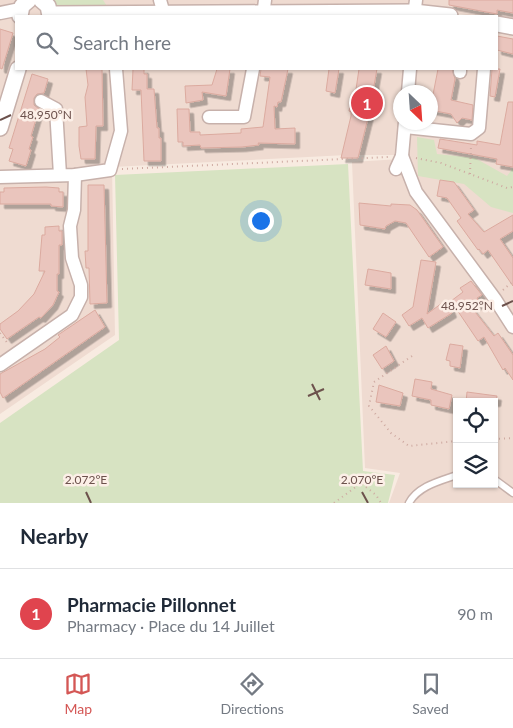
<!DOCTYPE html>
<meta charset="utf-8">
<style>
body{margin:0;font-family:Lato,sans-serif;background:#f2f2f3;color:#1f2937}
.controls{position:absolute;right:15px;bottom:15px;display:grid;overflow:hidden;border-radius:0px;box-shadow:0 1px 4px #0004}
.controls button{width:45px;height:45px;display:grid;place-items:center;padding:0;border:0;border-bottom:1px solid #e0e1e3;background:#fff;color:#1f2937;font:25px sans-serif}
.compass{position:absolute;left:393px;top:85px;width:45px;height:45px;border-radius:50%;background:#fff;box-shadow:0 1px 4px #0004;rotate:155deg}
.you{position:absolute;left:260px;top:220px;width:18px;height:18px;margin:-12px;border:4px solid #fff;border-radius:50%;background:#1a73e8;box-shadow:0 0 0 8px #1a73e833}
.badge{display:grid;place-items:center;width:32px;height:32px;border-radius:50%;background:#d45755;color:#fff;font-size:16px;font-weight:700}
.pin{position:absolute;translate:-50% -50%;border:2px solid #fff;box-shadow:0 1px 5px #0006}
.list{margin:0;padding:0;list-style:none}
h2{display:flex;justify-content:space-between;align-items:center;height:65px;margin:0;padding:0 20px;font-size:21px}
h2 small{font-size:16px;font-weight:400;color:#747a83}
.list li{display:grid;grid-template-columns:32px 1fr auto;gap:15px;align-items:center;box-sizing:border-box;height:90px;padding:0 20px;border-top:1px solid #e0e1e3}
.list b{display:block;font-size:19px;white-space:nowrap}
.list p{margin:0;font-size:16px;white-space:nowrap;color:#747a83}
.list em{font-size:16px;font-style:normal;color:#747a83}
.icon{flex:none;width:28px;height:28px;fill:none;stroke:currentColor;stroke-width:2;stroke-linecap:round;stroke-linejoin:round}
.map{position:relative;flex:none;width:513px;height:503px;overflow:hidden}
.search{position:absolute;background:#fff;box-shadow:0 1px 4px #0004;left:15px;right:15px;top:15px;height:55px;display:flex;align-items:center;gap:12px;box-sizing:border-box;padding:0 18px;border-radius:0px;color:#747a83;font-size:19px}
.sheet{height:155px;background:#fff}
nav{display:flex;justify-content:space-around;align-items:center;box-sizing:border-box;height:70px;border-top:1px solid #e0e1e3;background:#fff;font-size:14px;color:#747a83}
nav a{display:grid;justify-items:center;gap:2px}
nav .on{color:#d45755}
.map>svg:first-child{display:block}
.residential{fill:#efdbd1;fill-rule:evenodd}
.green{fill:#d7e3c2}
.building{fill:#eac5bd;stroke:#dbaa9f;filter:url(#shadow)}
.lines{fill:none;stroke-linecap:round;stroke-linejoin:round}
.service-casing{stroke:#c7b1ab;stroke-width:9}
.minor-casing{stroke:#c7b1ab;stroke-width:15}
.tertiary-casing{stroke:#c7b1ab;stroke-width:18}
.path{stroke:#cea9a1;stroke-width:2;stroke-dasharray:1 4;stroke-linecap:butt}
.service{stroke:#fff;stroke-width:6}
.minor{stroke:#fff;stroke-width:12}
.tertiary{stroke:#fff;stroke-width:15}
.ticks{fill:none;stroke:#6c514c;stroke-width:2}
.ticks-label{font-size:12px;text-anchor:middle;fill:#6c514c;stroke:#fcefe7;stroke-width:5;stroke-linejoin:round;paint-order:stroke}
</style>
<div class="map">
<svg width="513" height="503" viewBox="0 0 513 503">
<defs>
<filter id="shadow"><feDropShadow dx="4.5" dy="4.5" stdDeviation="0" flood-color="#0004"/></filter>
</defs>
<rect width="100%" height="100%" fill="#f8ebe1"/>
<!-- residential -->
<g class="residential">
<path d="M0,0H513V23L497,20V16H474L446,12L410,16H16V69H405L395,155H347L112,167L115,335L0,414Z"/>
<path d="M497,30L513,33V503H389L400,473L365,468L352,162L400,159L404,123L430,122V92H408L410,69H497ZM457,402H494V484H457Z"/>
</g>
<!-- green -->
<g class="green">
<path d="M41,0H103L112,14H62Z"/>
<path d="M417,137L434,140L437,154L475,158L507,176L513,168V213L491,207L464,184L418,176Z"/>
<path d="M348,164L363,471L395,475L388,503H0V423L119,340L115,175Z"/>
</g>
<!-- building -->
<g class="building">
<path d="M449,0H513V13L497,10V14L449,5Z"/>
<path d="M0,29L13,33L2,69L0,68Z"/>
<path d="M497,36L513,39V54L497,50Z"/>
<path d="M86,69H102L103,126H96L95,159H81L79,146V127L87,126L85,97L88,85Z"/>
<path d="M133,69H144V74H147V89H154L157,128H159V138H161V161H144L141,90H132Z"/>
<path d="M217,69H230L226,96L202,92L203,100L186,103L185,86L212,85Z"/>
<path d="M261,69H288L281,102H278L277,107L274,106L275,129L295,128V144L258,143L259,145L242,147L201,148L200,145L183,146V142H178L177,109H189L190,132H200V135L241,133V129L263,127L270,77L260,76Z"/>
<path d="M329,69H339L335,93L326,91Z"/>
<path d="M359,69H377L369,114L358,158H341L351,116V112L349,111L352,95L355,96Z"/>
<path d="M438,69H452L455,79L451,100L473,105L472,120L462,118L457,123L451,114L430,110Z"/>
<path d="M492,69H500L495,97L490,96Z"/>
<path d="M32,74L48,79L44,93L37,94L34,98V105L39,109L31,136L33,137L29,149L31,150L26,166L9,161L13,149L9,148Z"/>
<path d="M508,102H513V167L496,164L497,159L438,148L440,139L477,145V141L500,145Z"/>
<path d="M440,180L454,182L474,210L468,214L484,232L513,215V231L500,239L513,258V286L488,250L483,254L479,249L478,250L457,221L461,218L447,198L437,196Z"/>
<path d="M88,185H104L107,303L90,304L89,268H86L85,251H88Z"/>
<path d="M46,187L59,188V192H63V207L51,206V204H0V192H4V188Z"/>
<path d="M359,203L391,206V204L410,205L417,210L443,247L429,257L406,223L395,221L386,226L385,229L360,225Z"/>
<path d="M59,226V231H62V245H59V274H57V291L59,292L53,305L41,318L39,317L7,339L0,329V324L18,311L34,294L45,271H39L42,235H45V227Z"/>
<path d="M421,260L436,262L427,314L445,301L448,302L452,313L428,328L422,318L409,326L402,315L413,307Z"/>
<path d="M368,269L391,273V289L365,285Z"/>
<path d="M471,281L482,295L477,298L480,303L472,308L494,336L498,333L513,355V380L505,368L503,370L484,337L478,341L451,301L463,292L460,288Z"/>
<path d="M95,310L105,327L3,398L0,392V374L45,349L60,337L58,335Z"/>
<path d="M383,313L396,322L386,337L373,329Z"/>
<path d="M450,344L463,346L460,368L450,366V361L446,360Z"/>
<path d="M386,346L394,361L382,369L373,355Z"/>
<path d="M415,379L432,382L431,389L452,395L449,409L431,405V400L412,396Z"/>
<path d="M379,385L403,393L400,406L376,402Z"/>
<path d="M467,392L497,396L496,402H466Z"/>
</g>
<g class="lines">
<!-- service casing -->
<g class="service-casing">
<g id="service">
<path d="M494,479L513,493"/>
<path d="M409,503C418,486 440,481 457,475"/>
</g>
</g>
<!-- minor casing -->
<g class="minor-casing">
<g id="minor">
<path d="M160,0L164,14"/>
<path d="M0,13L20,9"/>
<path d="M263,16L265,0"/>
<path d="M414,16L416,0"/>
<path d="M460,72V69"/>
<path d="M408,92L410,69"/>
<path d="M41,101L56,109L60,175"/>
<path d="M209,117H244L253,69"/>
<path d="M405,127L471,134L479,128L484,69"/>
<path d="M402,156L416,192L495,299L513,327"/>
<path d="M396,169L402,156L405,122"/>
<path d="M0,177L75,175L110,170L121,131L116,69"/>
<path d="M0,365L72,315L81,297V285L72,258L70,226L74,210L75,175"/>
</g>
</g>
<!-- tertiary casing -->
<g class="tertiary-casing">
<g id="tertiary">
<path d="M41,0L48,6L50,16"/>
<path d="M51,14L414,12L450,16"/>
<path d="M20,16L22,6L29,0"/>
<path d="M497,24L513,27"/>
<path d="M0,128L18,69"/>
</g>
</g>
<!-- path -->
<g class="path">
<path d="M476,16L477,10"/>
<path d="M416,158L441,163L507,188L513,187"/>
<path d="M122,169L389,157"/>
<path d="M470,174L471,146"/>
<path d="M503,290L513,281"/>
<path d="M0,333L9,345"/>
<path d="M412,356L374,382L369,406L391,433L409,446L457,441"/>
<path d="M494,439L513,438"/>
<path d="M334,503L361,483L376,495L381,503"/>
</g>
<!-- service -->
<use href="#service" class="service"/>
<!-- minor -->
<use href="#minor" class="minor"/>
<!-- tertiary -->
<use href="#tertiary" class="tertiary"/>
</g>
<!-- ticks -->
<path class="ticks" d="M0,120L11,115M502,306L513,301M312,384L320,400M308,396L324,389M86,492L91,503M362,492L368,503"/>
<g class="ticks-label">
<text x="46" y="119">48.950°N</text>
<text x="467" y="310">48.952°N</text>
<text x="86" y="484">2.072°E</text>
<text x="362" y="484">2.070°E</text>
</g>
</svg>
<div class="controls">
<button><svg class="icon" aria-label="locate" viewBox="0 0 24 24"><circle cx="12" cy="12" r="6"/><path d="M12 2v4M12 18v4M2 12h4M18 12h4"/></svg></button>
<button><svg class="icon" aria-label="layers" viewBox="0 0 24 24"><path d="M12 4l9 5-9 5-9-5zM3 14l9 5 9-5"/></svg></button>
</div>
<svg class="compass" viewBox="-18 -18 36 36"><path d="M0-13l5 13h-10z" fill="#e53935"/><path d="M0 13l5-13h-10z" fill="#747a83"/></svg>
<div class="you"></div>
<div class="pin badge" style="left:367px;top:103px;background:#e0444e">1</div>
<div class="search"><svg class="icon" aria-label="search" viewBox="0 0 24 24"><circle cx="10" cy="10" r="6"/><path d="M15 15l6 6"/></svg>Search here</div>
</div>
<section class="sheet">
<h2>Nearby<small></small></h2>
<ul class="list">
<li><span class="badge" style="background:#e0444e">1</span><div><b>Pharmacie Pillonnet</b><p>Pharmacy · Place du 14 Juillet</p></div><em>90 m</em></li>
</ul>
</section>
<nav>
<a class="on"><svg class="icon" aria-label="map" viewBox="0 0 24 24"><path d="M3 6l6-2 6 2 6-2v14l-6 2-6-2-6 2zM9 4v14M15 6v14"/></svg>Map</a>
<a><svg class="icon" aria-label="directions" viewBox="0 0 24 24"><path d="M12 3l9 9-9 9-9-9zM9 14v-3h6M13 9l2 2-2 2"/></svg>Directions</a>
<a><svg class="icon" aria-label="saved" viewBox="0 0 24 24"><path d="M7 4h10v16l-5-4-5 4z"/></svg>Saved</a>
</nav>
